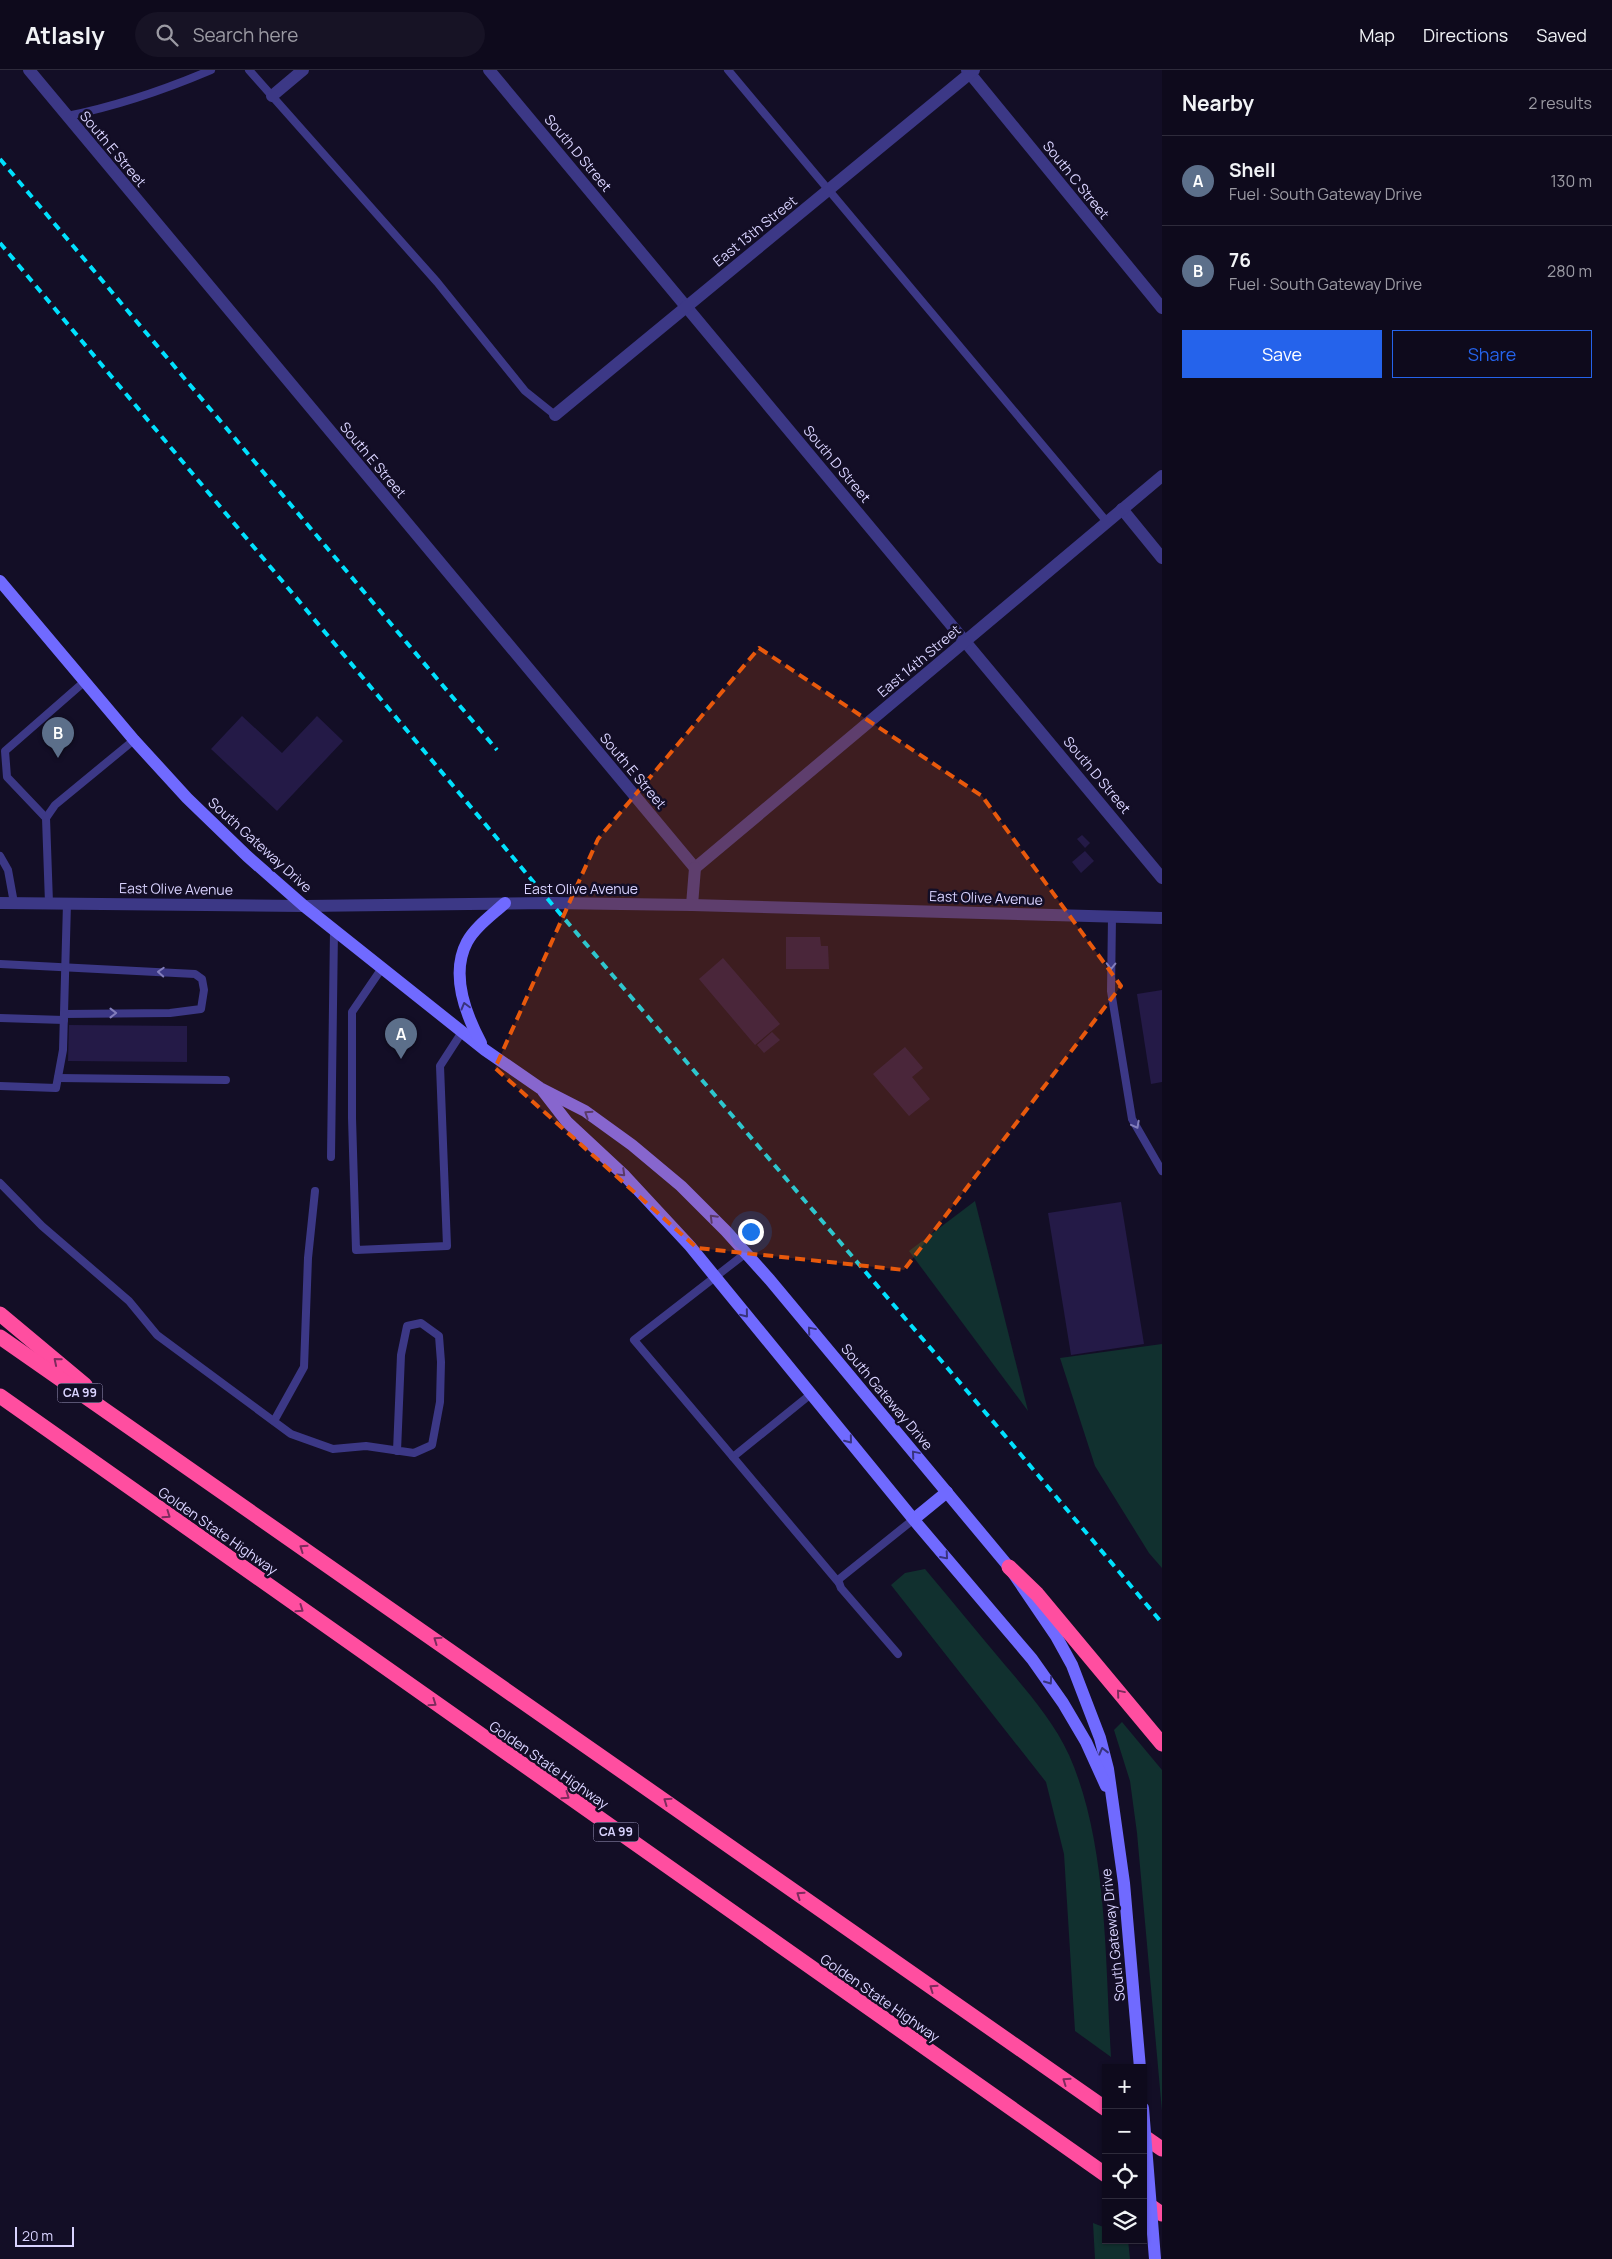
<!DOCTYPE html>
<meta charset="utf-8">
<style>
body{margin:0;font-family:Manrope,sans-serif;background:#171325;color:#f1f3f6}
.controls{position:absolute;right:15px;bottom:15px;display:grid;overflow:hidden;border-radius:0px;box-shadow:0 1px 4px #0004}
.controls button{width:45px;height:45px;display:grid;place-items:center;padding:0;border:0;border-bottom:1px solid #2e2b3b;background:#0e0a1c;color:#f1f3f6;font:25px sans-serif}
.scale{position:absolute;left:15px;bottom:12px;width:59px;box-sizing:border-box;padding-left:5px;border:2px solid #d9d3ff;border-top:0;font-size:14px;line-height:18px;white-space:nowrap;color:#d9d3ff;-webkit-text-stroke:4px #130e26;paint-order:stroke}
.you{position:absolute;left:750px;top:1161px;width:18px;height:18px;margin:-12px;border:4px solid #fff;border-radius:50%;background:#1a73e8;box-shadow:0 0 0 8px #1a73e833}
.badge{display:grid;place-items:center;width:32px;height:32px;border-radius:50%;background:#2563eb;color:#fff;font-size:16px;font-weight:700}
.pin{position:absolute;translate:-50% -41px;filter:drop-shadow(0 1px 2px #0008)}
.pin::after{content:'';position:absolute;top:26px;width:18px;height:15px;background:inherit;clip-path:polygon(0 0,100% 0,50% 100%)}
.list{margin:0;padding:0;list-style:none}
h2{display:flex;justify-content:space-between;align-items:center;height:65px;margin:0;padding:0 20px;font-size:21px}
h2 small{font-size:16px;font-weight:400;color:#9b9aa3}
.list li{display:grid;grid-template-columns:32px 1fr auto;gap:15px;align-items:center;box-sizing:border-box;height:90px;padding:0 20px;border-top:1px solid #2e2b3b}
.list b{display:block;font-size:19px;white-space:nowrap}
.list p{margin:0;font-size:16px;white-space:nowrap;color:#9b9aa3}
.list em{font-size:16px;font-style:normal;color:#9b9aa3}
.actions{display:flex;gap:10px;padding:15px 20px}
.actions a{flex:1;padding:11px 0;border:1px solid #2563eb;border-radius:0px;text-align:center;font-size:18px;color:#2563eb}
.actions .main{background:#2563eb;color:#fff}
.icon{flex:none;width:28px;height:28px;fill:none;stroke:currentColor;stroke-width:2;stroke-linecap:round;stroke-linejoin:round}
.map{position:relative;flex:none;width:1162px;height:2189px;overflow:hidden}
header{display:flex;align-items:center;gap:30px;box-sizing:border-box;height:70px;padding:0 25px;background:#0e0a1c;border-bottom:1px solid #2e2b3b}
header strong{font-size:24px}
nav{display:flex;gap:28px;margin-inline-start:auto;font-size:18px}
.search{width:350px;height:45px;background:#171325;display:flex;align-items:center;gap:12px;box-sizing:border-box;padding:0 18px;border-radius:28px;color:#9b9aa3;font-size:19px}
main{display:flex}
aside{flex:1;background:#0e0a1c}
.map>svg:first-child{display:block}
.green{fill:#11302f}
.building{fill:#241a47}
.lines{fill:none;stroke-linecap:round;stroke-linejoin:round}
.service{stroke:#3c3886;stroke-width:8}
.minor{stroke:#3c3886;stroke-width:12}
.tertiary{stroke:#3c3886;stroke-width:12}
.secondary{stroke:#706aff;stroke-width:12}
.motorway{stroke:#ff4ea0;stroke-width:15}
.rail{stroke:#00e1fe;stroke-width:4;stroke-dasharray:8 6;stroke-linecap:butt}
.secondary-bridge{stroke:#706aff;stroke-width:12}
.oneway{stroke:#837ebc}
.oneway2{stroke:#38337d}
.oneway3{stroke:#7d2b5d}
.marked{fill:#e8590c;fill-opacity:0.2;stroke:#e8590c;stroke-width:4;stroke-dasharray:10 6;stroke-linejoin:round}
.labels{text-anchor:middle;stroke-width:5;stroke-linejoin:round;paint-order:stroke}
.shield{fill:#130e26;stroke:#9e98be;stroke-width:1}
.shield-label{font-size:12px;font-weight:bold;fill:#d9d3ff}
.street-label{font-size:14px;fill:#d9d3ff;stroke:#130e26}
</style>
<header>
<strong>Atlasly</strong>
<div class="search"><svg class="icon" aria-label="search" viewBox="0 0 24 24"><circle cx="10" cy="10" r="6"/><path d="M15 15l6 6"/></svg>Search here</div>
<nav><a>Map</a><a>Directions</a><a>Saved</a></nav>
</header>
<main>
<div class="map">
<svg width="1162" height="2189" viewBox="0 0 1162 2189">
<rect width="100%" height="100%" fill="#130e26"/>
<!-- green -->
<g class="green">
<path d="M975,1131L1028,1341L909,1181Z"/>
<path d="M1162,1274V1498L1149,1483L1095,1396L1060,1288Z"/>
<path d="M925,1499C952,1531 978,1563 1005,1595C1028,1622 1054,1652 1069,1685C1108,1773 1105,1891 1111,1987L1075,1961L1064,1784L1046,1712L891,1515L905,1503Z"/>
<path d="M1122,1652L1162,1700V2041L1137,1763L1130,1711L1114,1660Z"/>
<path d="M1093,2153L1106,2158V2170H1128L1130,2189H1095Z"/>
</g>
<!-- building -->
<g class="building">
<path d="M242,646L282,683L317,646L343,671L277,741L211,679Z"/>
<path d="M1082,765L1090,773L1085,778L1077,769Z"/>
<path d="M1085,781L1094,791L1081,803L1072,792Z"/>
<path d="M786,867H820L821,876H828L829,899H786Z"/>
<path d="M723,888L780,954L755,975L699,909Z"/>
<path d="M1162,920V1012L1151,1014L1137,924Z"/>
<path d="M69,955L187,956V992L68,991Z"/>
<path d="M772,962L780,970L764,983L757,975Z"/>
<path d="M905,977L923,998L912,1007L930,1029L909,1046L873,1004Z"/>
<path d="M1121,1132L1144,1274L1071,1285L1048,1143Z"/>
</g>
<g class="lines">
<!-- service -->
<g class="service">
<path d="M249,0L437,212L525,321L555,345"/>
<path d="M728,0L1107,452"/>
<path d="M67,46C117,36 164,20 211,0"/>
<path d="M46,748L7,707L5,681L84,612"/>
<path d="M0,786L8,800L14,833"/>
<path d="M49,833L46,748L55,735L134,670"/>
<path d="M1112,847L1111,921L1132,1049L1162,1101"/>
<path d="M0,894L195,904L202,909L204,920L201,939L170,943L64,944"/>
<path d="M382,898L352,942V1048L356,1180L447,1176L440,996L462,962"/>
<path d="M0,948L64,950"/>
<path d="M58,1008L226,1010"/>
<path d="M0,1016L56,1018L63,980L67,833"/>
<path d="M331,1087L334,860"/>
<path d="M0,1113L42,1156L129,1231L157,1265L291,1364L333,1379L366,1376L414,1383L432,1375L440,1332L441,1292L439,1266L421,1253L407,1256L401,1285L397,1381"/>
<path d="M746,1183L634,1270L733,1387L811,1324"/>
<path d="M274,1351L304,1297L308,1188L315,1121"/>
<path d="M733,1387L839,1513"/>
<path d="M898,1584L841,1518L838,1510L914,1449"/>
</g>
<!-- minor -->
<g class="minor">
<path d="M29,0L695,798"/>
<path d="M489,0L1162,808"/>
<path d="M967,0L1162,238"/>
<path d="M272,26L303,0"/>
<path d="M555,345L974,0"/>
<path d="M1122,439L1162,488"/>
<path d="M695,798L1162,406"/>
<path d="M0,833L304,836"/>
<path d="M692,835L695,798"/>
</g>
<!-- tertiary -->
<path class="tertiary" d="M304,836L551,833L692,835L1162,848"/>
<!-- secondary -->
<g class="secondary">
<path d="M0,511L134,670L187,728L247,786L304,836L485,980L540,1018L585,1041L632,1075L681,1116L726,1161L770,1210L1009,1497L1056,1566L1072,1595L1100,1668L1108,1699L1124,1813L1140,1998"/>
<path d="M481,973C466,945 450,904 467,872C475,857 492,845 505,833"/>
<path d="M543,1021L567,1052L625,1106L690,1176L919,1456L1032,1589L1063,1633L1086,1672L1106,1716"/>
<path d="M914,1449L947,1422"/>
</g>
<!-- motorway -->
<g class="motorway">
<path d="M0,1244L85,1315"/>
<path d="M0,1267L1106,2039"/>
<path d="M0,1326L1106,2105"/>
<path d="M1009,1497L1037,1524L1162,1674"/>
<path d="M1143,2066L1162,2079"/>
<path d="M1143,2131L1162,2144"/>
</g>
<!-- rail -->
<g class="rail">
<path d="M0,89L497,680"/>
<path d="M0,173L551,833L996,1355L1162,1553"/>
</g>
<!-- secondary-bridge -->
<path class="secondary-bridge" d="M1143,2038L1155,2189"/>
</g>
<!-- one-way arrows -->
<defs><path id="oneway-chevron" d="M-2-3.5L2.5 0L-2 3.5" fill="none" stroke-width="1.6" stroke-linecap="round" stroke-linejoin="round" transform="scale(1.25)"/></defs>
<g class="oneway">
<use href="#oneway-chevron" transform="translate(1111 896) rotate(91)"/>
<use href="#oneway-chevron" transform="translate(161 902) rotate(-177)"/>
<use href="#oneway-chevron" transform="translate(113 943)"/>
<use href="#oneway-chevron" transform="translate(1136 1055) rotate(62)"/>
</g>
<g class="oneway2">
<use href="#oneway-chevron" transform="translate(465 936) rotate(-105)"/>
<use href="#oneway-chevron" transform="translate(588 1044) rotate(-147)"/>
<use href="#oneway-chevron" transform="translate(622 1103) rotate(44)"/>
<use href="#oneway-chevron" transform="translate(713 1148) rotate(-135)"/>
<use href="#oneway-chevron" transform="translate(745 1244) rotate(51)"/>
<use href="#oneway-chevron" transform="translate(811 1260) rotate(-130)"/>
<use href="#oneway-chevron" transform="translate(849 1370) rotate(51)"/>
<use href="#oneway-chevron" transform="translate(915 1384) rotate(-130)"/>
<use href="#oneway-chevron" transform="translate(945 1486) rotate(49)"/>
<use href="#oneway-chevron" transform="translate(1049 1611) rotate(55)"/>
<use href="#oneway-chevron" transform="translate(1103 1681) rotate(-104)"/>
</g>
<g class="oneway3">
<use href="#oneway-chevron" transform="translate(57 1291) rotate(-140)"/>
<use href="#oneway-chevron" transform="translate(167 1445) rotate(35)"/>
<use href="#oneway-chevron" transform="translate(303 1478) rotate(-145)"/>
<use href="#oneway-chevron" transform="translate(300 1539) rotate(35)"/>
<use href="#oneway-chevron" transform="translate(437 1570) rotate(-145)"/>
<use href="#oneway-chevron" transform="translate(1120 1623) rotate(-130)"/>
<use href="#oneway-chevron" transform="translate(433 1633) rotate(35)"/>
<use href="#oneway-chevron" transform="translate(566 1726) rotate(35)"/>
<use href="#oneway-chevron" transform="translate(667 1731) rotate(-145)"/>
<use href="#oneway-chevron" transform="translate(800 1825) rotate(-145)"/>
<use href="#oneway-chevron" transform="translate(933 1918) rotate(-145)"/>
<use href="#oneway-chevron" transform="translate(1066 2011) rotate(-145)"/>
</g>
<!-- marked area -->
<path class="marked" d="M759,578L982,726L1121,916L904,1200L697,1178L495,998L598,769Z"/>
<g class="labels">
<!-- shield labels -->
<g class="shield">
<rect x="57.5" y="1313.5" width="45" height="19" rx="4"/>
<rect x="593.5" y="1752.5" width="45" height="19" rx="4"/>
</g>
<g class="shield-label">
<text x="80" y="1327">CA 99</text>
<text x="616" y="1766">CA 99</text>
</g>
<!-- street labels -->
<g class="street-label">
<text transform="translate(113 79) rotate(50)" y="5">South E Street</text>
<text transform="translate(578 83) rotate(50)" y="5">South D Street</text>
<text transform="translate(1076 110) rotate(51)" y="5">South C Street</text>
<text transform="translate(755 161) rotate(-39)" y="5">East 13th Street</text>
<text transform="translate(373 390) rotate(50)" y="5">South E Street</text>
<text transform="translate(837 394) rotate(50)" y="5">South D Street</text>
<text transform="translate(919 591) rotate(-40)" y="5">East 14th Street</text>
<text transform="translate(633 701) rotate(50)" y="5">South E Street</text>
<text transform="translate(1097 705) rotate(50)" y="5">South D Street</text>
<text transform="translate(260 775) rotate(42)" y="5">South Gateway Drive</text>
<text transform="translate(176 819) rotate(1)" y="5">East Olive Avenue</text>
<text x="581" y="824">East Olive Avenue</text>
<text transform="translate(986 828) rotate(2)" y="5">East Olive Avenue</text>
<text transform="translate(887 1327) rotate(50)" y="5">South Gateway Drive</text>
<text transform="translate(218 1461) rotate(35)" y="5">Golden State Highway</text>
<text transform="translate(549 1695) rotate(35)" y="5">Golden State Highway</text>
<text transform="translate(1113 1865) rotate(-96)" y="5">South Gateway Drive</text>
<text transform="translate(880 1928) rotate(35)" y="5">Golden State Highway</text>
</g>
</g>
</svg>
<div class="controls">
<button>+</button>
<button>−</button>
<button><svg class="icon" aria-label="locate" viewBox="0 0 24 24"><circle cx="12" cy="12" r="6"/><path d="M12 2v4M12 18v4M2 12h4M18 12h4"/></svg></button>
<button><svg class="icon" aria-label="layers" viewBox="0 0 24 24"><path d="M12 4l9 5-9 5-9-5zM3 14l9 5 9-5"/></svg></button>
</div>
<div class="scale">20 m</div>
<div class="you"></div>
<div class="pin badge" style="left:401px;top:989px;background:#5c6f8a">A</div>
<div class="pin badge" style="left:58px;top:688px;background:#5c6f8a">B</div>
</div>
<aside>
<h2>Nearby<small>2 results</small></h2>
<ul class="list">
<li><span class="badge" style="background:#5c6f8a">A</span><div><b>Shell</b><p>Fuel · South Gateway Drive</p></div><em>130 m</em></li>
<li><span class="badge" style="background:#5c6f8a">B</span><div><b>76</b><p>Fuel · South Gateway Drive</p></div><em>280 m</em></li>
</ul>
<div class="actions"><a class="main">Save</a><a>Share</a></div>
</aside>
</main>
